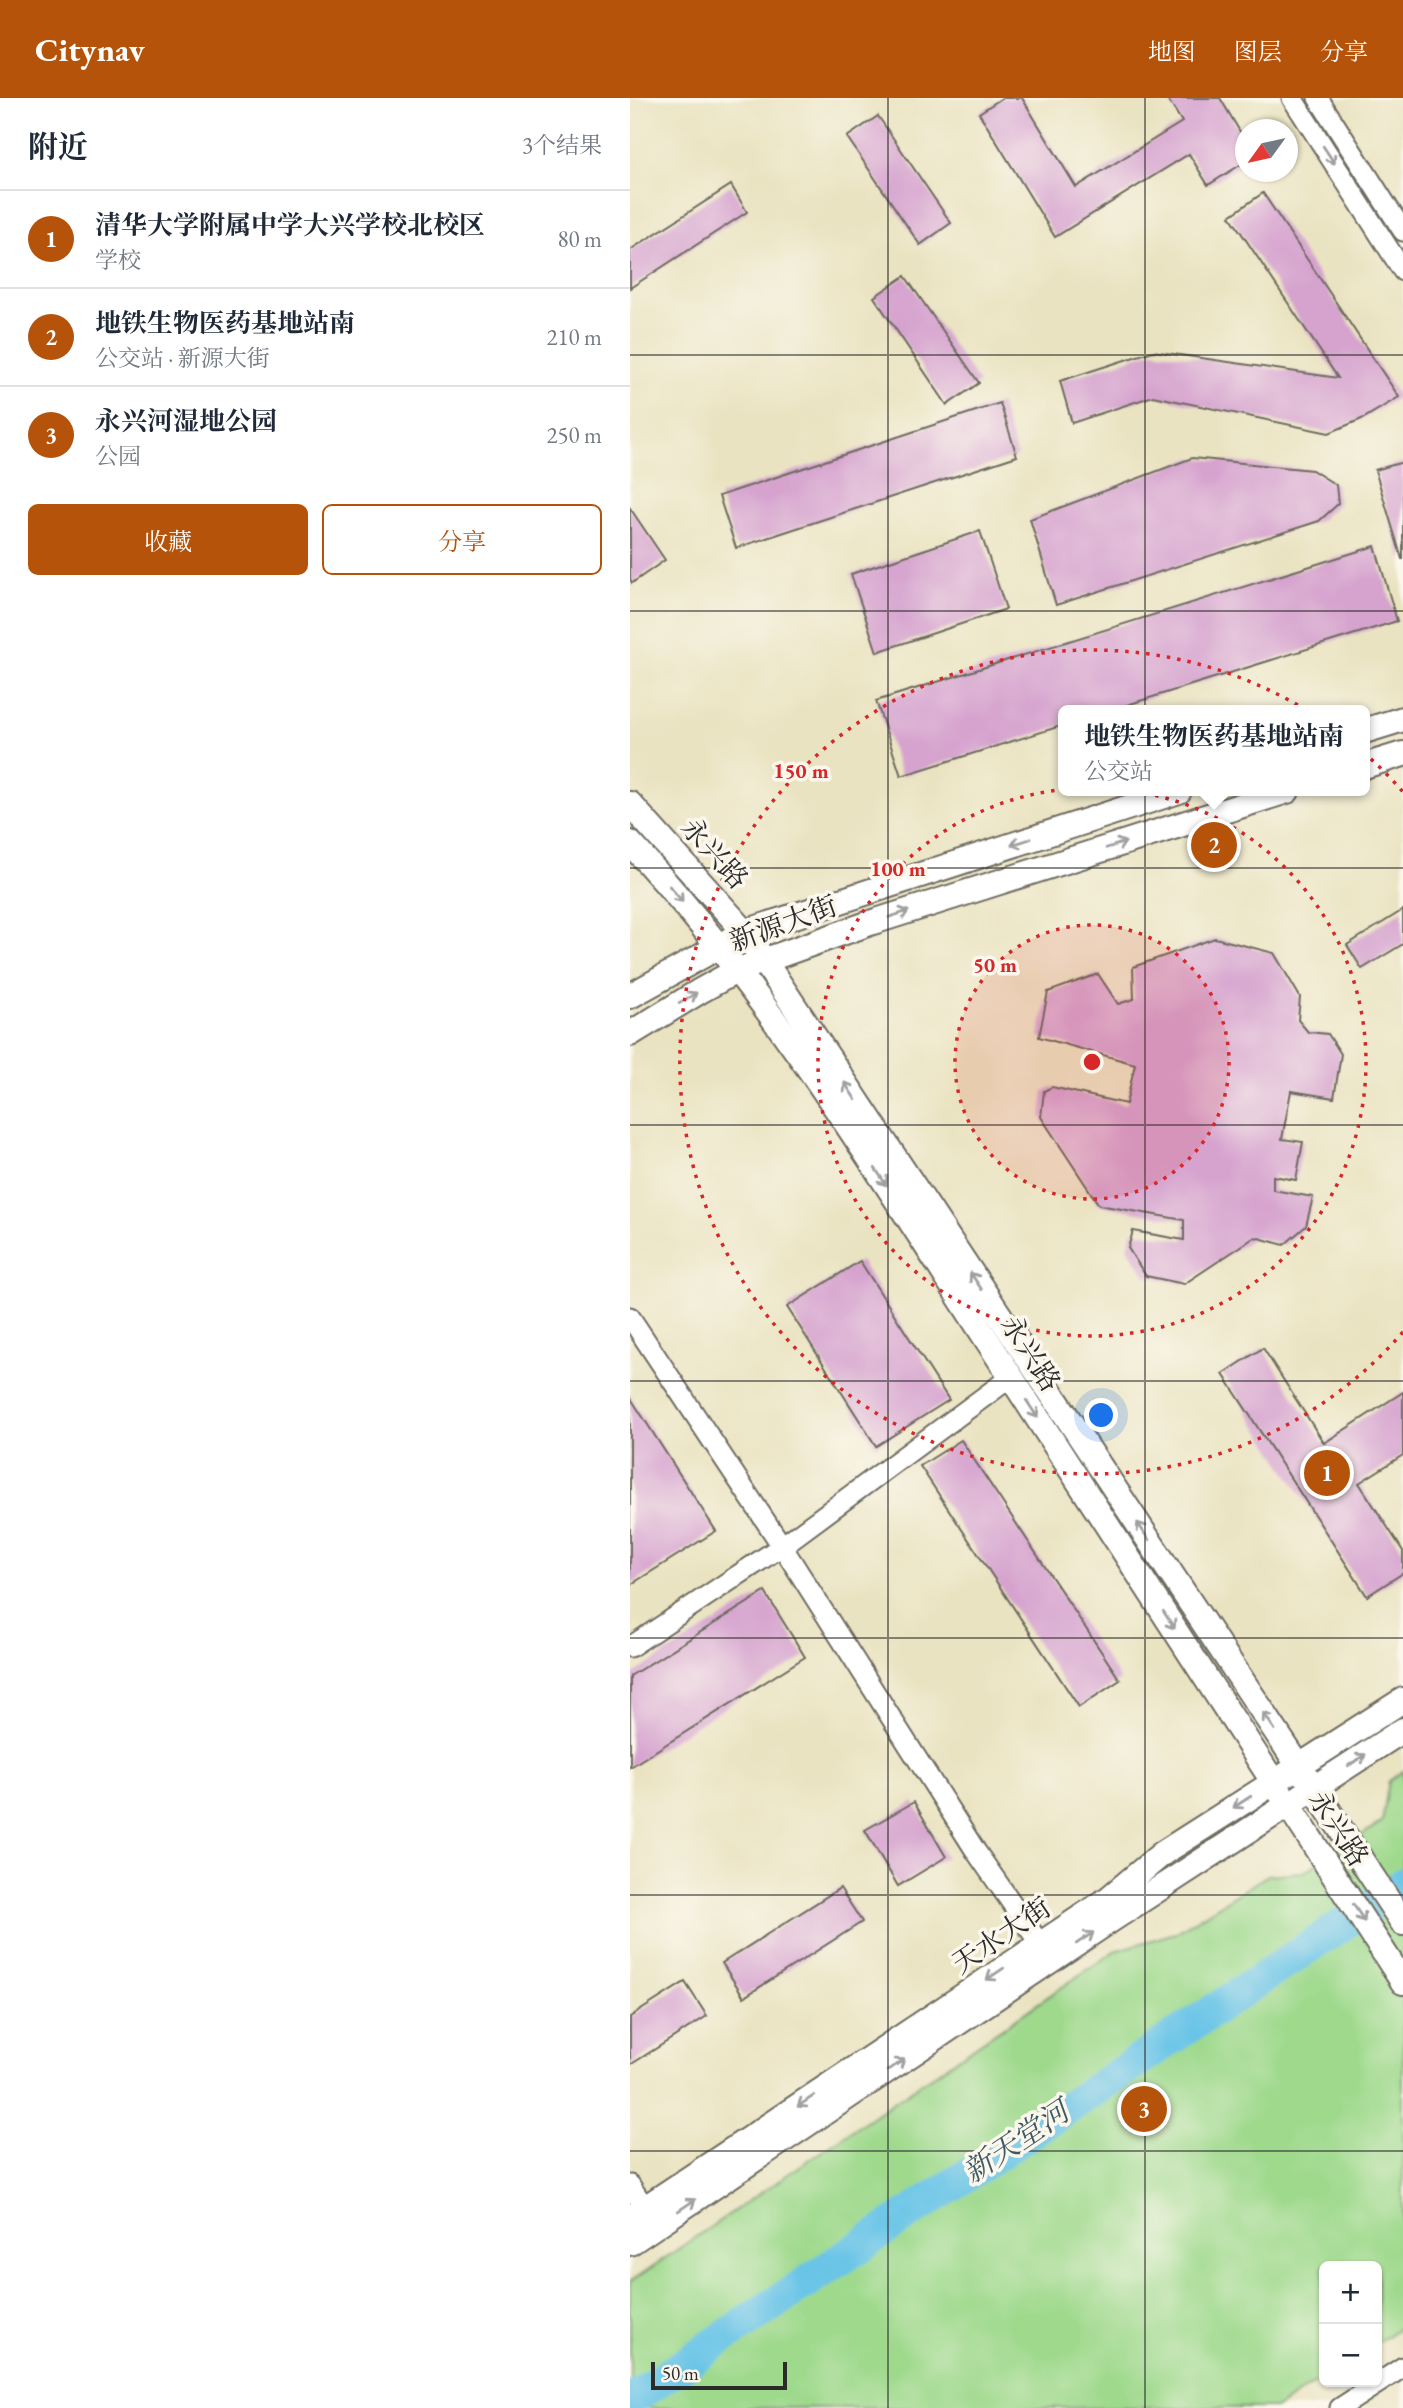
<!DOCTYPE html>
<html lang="zh">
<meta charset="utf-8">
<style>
body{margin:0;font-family:"EB Garamond","Noto Serif SC",serif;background:#f6f6f7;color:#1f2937}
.controls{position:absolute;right:21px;bottom:21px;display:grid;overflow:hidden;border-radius:10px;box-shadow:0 2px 5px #0004}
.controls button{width:63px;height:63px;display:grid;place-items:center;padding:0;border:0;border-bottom:2px solid #e0e1e3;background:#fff;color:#1f2937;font:35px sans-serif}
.compass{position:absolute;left:605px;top:21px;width:63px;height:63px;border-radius:50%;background:#fff;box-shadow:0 2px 5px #0004;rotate:237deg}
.scale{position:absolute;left:21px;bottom:18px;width:136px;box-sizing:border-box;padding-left:7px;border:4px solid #2b2b2b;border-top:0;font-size:19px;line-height:24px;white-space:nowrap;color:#2b2b2b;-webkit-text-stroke:5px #fbf7ec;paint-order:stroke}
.you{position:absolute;left:472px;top:1318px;width:24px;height:24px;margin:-18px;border:5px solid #fff;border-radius:50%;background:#1a73e8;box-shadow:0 0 0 10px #1a73e833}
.badge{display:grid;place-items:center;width:46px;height:46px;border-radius:50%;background:#b45309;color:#fff;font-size:23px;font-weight:700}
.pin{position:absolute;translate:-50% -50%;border:4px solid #fff;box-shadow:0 2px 7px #0006}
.popup{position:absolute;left:428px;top:607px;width:312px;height:91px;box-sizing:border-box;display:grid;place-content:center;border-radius:10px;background:#fff;filter:drop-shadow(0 2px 5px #0005);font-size:23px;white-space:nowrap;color:#747a83}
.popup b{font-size:26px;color:#1f2937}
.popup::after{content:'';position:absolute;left:50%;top:100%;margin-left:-14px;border:14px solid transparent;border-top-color:#fff}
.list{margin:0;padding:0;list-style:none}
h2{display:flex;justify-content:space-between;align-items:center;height:91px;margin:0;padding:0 28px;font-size:30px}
h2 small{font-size:23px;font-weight:400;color:#747a83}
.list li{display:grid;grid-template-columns:46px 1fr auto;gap:21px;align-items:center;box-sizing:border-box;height:98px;padding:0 28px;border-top:2px solid #e0e1e3}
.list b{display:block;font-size:26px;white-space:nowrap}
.list p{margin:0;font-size:23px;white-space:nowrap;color:#747a83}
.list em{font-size:23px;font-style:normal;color:#747a83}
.actions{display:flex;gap:14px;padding:21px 28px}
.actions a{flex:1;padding:16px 0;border:2px solid #b45309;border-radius:10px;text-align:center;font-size:24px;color:#b45309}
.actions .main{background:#b45309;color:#fff}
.map{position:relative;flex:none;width:773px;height:2310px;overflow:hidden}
header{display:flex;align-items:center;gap:42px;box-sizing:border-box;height:98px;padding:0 35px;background:#b45309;color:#fff}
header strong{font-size:33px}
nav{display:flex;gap:38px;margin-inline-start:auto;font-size:24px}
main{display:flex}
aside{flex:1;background:#fff}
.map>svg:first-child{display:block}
.green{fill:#9ed98c;stroke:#64825c;stroke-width:2}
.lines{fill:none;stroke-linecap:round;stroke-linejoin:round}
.river{stroke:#69c4e7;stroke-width:33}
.building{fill:#d6a3cf}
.minor-casing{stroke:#6e6b60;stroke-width:23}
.major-casing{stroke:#6e6b60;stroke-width:28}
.minor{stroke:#fff;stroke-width:19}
.major{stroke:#fff;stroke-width:24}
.oneway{stroke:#a0a0a0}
.grid{fill:none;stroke:#2b2b2b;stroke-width:2;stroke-opacity:0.55}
.ring{fill:none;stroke:#d62828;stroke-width:3.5;stroke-dasharray:3.5 7}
.labels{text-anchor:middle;stroke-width:7;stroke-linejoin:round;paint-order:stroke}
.street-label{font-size:28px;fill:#2b2b2b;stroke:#fbf7ec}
.water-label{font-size:30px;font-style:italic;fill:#3e5963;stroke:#fbf7ec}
.centre{fill:#d62828;stroke:#fbf7ec;stroke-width:3.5}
.ring-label{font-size:21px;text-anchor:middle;font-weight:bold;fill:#d62828;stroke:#fbf7ec;stroke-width:7;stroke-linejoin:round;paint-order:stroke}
</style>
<header>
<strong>Citynav</strong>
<nav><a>地图</a><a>图层</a><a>分享</a></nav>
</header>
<main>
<aside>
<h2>附近<small>3个结果</small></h2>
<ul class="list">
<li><span class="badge">1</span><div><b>清华大学附属中学大兴学校北校区</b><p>学校</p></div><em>80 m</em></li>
<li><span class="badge">2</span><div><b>地铁生物医药基地站南</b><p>公交站 · 新源大街</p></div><em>210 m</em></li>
<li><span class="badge">3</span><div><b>永兴河湿地公园</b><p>公园</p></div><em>250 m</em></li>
</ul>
<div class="actions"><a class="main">收藏</a><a>分享</a></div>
</aside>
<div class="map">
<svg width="773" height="2310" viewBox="0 0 773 2310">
<rect width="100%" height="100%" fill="#fbf7ec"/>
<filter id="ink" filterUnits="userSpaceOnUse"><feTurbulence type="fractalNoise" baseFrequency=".0143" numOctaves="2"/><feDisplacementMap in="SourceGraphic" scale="14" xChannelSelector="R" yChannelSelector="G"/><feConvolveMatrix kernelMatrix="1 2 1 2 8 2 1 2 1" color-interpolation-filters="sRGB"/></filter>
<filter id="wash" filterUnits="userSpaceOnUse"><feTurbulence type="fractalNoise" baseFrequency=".00686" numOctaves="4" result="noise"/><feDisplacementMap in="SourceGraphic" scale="28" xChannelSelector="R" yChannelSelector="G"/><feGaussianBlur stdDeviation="1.57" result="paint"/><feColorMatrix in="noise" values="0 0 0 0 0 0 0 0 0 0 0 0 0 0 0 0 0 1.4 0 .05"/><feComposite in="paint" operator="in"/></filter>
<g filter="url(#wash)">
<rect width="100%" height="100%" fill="#eae3c1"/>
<!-- green -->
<path class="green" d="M773,1673V2227L747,2245V2168H694V2279L647,2310H0V2184L485,1853L545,1835L638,1777L674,1774L752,1724L759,1683Z"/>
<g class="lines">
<!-- river -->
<path class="river" d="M0,2302L773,1786"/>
</g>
<g id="blocks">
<!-- building -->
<g class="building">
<path d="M372,0H392L446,89L552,24L537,0H590L615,42V64L578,87L559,56L425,139L349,15Z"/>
<path d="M248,18L321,125L290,147L217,39Z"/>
<path d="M101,87L117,114L0,190V152Z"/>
<path d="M633,95L769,299L734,320L699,335L523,298L442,325L430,283L523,253L708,280L600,118Z"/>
<path d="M275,178L349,285L317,307L244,199Z"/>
<path d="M370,305L387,358L106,450L89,398Z"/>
<path d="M562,360L682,372L706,387L708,406L689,423L426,507L400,421Z"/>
<path d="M773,364V461H772L745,372Z"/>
<path d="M0,410L35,462L2,485L0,481Z"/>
<path d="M350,433L376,511L247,554L221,476Z"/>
<path d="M745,448L767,523L481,612H434V627L271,678L246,603Z"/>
<path d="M773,812V846L732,871L717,847Z"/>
<path d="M585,840L644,855L670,899L668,922L678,934L698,936L711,956L704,1000L661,993L652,1041L673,1044L666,1082L643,1078V1092L683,1099L676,1128L654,1147L625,1139L554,1186L516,1178L498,1150L503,1133L554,1142V1122L469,1107L411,1019L414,993L422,989L496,1006L505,966L409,939L418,894L468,876L488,906L504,901L503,869Z"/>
<path d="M230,1163L319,1302L246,1348L157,1209Z"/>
<path d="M633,1250L694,1345L773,1294V1357L729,1385L773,1453V1475L737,1498L593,1276Z"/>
<path d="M0,1299L86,1433L0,1487Z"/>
<path d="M331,1342L490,1582L449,1609L290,1368Z"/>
<path d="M135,1494L175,1559L0,1669V1578Z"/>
<path d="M284,1704L316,1759L268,1788L235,1732Z"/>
<path d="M210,1790L232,1824L114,1899L92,1865Z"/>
<path d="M55,1884L77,1918L0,1967V1919Z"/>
</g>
</g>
</g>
<g filter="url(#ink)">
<use href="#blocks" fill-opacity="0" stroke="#6e6b60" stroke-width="2"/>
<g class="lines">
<!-- minor casing -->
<g class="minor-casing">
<g id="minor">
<path d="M662,0L773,173"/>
<path d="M688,0L773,133"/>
<path d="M0,1219L152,1448L347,1755L410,1846"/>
<path d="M0,1549L152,1448L381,1279"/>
<path d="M0,2087L15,2110"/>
<path d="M710,2310L773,2269"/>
</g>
</g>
<!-- major casing -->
<g class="major-casing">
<g id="major">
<path d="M734,633L773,621"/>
<path d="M734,668L773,656"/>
<path d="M0,706L115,834L773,1825"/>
<path d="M0,745C139,894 249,1075 359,1245C497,1458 635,1671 773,1884"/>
<path d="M0,898L115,834L549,693"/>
<path d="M0,936L70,893L106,873L133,863L240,825L657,693"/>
<path d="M0,2120L477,1802L533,1755L773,1602"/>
<path d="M0,2145L478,1824L773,1632"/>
</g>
</g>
<!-- minor -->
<use href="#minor" class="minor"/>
<!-- major -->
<use href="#major" class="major"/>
</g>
<!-- one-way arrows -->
<defs><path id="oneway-shaft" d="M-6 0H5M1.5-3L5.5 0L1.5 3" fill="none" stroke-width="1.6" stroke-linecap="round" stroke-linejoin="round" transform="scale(1.75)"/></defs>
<g class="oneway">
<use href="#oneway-shaft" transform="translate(699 57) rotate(57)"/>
<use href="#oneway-shaft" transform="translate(391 744) rotate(162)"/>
<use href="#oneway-shaft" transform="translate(486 747) rotate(-18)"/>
<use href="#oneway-shaft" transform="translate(46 796) rotate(50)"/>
<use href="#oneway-shaft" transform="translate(269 816) rotate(-18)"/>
<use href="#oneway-shaft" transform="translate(58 900) rotate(-32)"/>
<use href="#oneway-shaft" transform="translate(220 993) rotate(-123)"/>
<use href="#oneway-shaft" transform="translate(251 1079) rotate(56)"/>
<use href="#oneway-shaft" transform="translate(346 1183) rotate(-124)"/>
<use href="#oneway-shaft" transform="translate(402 1311) rotate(57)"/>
<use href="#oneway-shaft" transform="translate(513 1433) rotate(-124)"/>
<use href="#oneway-shaft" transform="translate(539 1522) rotate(57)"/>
<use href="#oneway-shaft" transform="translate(639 1623) rotate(-124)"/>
<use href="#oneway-shaft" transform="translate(727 1662) rotate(-33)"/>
<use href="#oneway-shaft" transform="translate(612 1704) rotate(147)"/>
<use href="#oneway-shaft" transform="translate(729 1815) rotate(57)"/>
<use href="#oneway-shaft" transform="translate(455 1840) rotate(-34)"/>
<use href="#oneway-shaft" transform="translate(365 1876) rotate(146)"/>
<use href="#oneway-shaft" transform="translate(266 1967) rotate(-34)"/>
<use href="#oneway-shaft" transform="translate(176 2003) rotate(146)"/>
<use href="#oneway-shaft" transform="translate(57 2107) rotate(-34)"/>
</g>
</g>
<!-- grid -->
<path class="grid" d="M258,0V2310M515,0V2310M0,257H773M0,513H773M0,770H773M0,1027H773M0,1283H773M0,1540H773M0,1797H773M0,2053H773"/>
<!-- distance rings -->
<circle cx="462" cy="964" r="137" fill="#d62828" fill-opacity=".12"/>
<g class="ring">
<circle cx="462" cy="964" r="137"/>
<circle cx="462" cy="964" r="274"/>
<path d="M773 1234A412 412 0 1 1 773 694"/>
</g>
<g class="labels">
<!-- street labels -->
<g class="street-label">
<text transform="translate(85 755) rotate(48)" y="10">永兴路</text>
<text transform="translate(153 825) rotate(-20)" y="10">新源大街</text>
<text transform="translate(401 1255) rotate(57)" y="10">永兴路</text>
<text transform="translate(709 1730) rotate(57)" y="10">永兴路</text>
<text transform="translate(371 1837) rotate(-34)" y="10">天水大街</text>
</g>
<!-- water labels -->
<g class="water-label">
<text transform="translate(386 2044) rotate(-34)" y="10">新天堂河</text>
</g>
</g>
<circle cx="462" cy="964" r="10" class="centre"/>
<g class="ring-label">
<text x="171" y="680">150 m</text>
<text x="268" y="778">100 m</text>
<text x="365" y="874">50 m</text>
</g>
</svg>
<div class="controls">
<button>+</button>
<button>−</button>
</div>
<svg class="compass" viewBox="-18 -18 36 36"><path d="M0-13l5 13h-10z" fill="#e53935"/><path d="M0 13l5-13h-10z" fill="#747a83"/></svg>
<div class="scale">50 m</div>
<div class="you"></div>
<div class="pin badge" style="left:697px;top:1375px">1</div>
<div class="pin badge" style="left:584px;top:747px">2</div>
<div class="popup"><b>地铁生物医药基地站南</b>公交站</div>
<div class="pin badge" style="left:514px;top:2011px">3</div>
</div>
</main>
